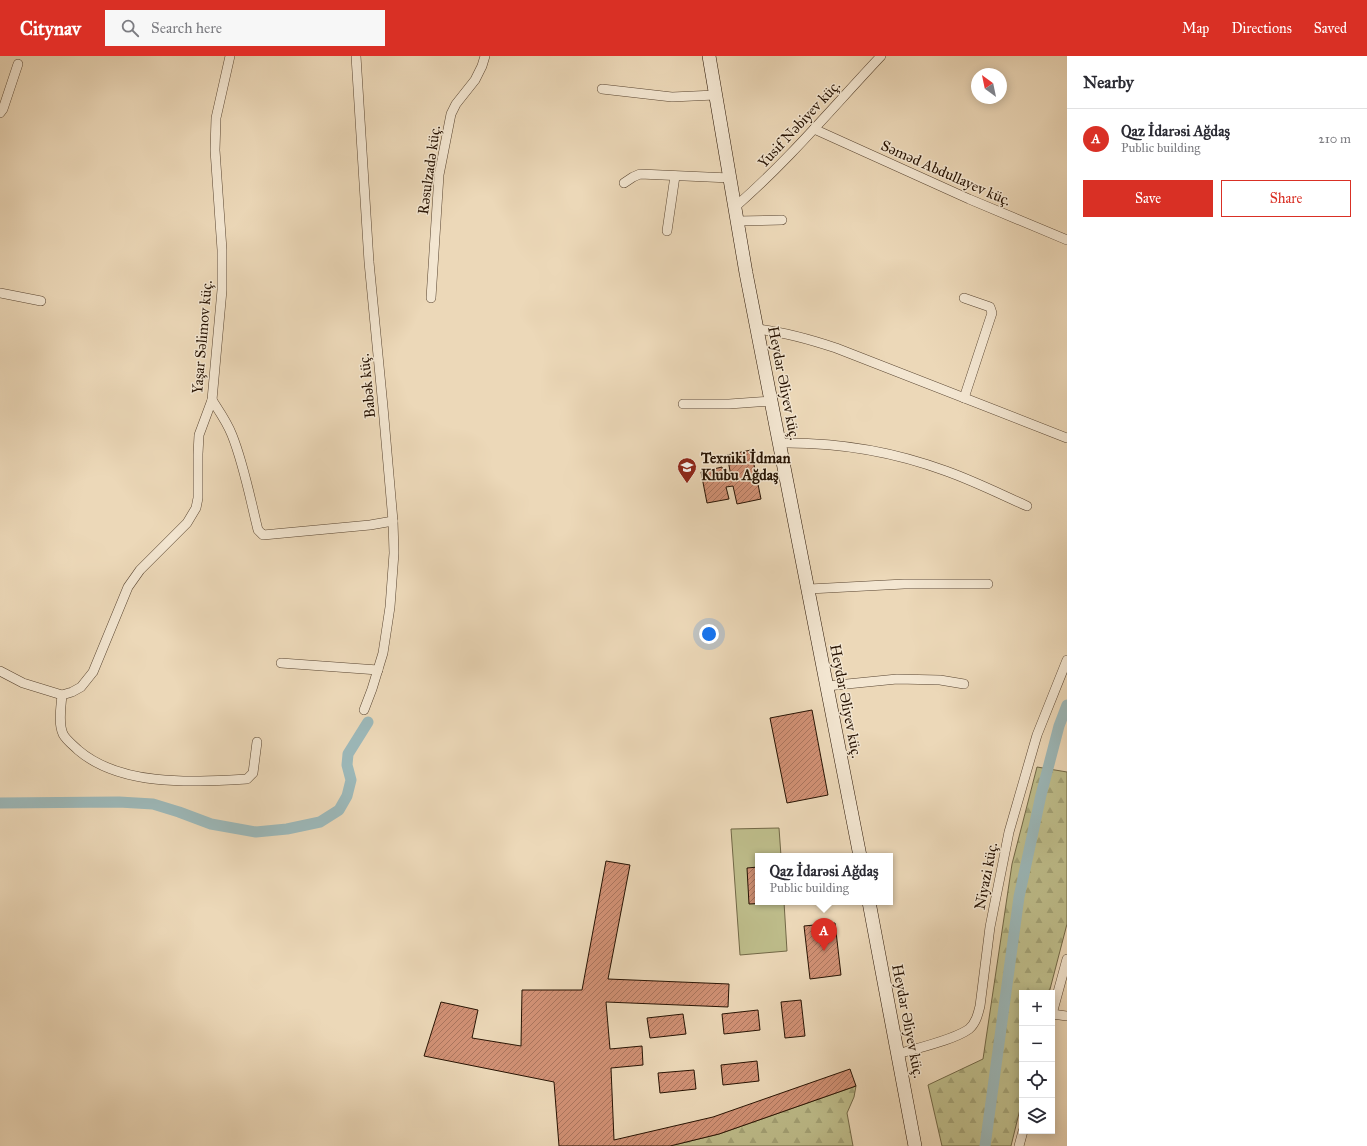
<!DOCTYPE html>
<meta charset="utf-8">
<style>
body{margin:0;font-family:"IM FELL Great Primer",serif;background:#f7f7f7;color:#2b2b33}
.controls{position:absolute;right:12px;bottom:12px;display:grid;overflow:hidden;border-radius:0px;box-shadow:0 2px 10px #0003}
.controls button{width:36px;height:36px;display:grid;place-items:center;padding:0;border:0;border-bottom:1px solid #e1e1e2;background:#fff;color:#2b2b33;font:20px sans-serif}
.compass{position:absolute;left:971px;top:12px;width:36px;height:36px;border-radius:50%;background:#fff;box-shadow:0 2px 10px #0003;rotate:327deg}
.you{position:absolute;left:709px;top:578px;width:14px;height:14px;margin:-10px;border:3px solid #fff;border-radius:50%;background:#1a73e8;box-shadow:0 0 0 6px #1a73e833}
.badge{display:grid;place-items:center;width:26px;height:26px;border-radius:50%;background:#d93025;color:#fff;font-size:13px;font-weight:700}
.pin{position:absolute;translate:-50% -33px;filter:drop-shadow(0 1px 2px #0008)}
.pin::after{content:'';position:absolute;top:21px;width:14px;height:12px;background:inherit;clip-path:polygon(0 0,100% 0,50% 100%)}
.popup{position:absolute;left:755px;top:797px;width:138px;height:52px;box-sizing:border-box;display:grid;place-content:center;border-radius:0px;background:#fff;filter:drop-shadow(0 1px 3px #0005);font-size:13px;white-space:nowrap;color:#7c7c81}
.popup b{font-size:15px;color:#2b2b33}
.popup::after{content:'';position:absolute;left:50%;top:100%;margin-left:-8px;border:8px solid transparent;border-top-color:#fff}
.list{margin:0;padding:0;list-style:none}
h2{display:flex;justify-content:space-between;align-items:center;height:52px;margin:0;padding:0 16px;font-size:17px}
h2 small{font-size:13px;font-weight:400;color:#7c7c81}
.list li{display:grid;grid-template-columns:26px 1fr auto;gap:12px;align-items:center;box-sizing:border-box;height:60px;padding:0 16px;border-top:1px solid #e1e1e2}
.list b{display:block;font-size:15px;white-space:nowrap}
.list p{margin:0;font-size:13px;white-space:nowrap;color:#7c7c81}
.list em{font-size:13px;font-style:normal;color:#7c7c81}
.actions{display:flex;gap:8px;padding:12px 16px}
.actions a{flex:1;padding:9px 0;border:1px solid #d93025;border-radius:0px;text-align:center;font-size:14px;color:#d93025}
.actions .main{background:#d93025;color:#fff}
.icon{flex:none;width:22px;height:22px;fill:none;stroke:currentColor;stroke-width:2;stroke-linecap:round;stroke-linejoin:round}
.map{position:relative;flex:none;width:1067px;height:1090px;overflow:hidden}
header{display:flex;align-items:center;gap:24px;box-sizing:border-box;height:56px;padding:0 20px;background:#d93025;color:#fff}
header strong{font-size:19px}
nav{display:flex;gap:22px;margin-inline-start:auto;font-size:14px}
.search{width:280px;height:36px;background:#f7f7f7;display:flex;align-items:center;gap:10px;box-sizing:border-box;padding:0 14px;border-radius:0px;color:#7c7c81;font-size:15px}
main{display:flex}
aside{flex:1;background:#fff}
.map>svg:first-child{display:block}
.forest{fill:url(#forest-firs);stroke:#726847}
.park{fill:#bebd8b;stroke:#726847}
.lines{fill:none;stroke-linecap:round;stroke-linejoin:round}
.canal{stroke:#9cb8b9;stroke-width:11}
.building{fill:url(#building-hatch);stroke:#271303}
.minor-casing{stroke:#584430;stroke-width:10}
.secondary-casing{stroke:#271303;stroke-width:14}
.minor{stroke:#f3e6d1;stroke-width:9}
.secondary{stroke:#f3e6d1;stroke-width:13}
.labels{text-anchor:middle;stroke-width:3;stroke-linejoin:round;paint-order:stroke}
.street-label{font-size:15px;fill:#271303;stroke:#f3e6d1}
.poi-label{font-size:15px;font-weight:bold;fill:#271303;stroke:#f3e6d1;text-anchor:start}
</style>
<header>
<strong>Citynav</strong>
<div class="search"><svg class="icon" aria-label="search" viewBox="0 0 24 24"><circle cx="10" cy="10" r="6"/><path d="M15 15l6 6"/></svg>Search here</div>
<nav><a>Map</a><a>Directions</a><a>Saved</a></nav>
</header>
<main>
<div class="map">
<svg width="1067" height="1090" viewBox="0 0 1067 1090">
<defs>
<pattern id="forest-firs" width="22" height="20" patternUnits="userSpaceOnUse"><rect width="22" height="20" fill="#bebd8b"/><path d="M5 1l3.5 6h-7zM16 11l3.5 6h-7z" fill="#a3a276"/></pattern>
<pattern id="building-hatch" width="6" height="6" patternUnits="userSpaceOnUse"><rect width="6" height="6" fill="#d19175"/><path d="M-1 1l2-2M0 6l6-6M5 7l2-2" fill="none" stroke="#aa755e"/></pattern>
</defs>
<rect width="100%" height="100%" fill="#ecd8b8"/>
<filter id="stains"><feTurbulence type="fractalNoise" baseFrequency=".005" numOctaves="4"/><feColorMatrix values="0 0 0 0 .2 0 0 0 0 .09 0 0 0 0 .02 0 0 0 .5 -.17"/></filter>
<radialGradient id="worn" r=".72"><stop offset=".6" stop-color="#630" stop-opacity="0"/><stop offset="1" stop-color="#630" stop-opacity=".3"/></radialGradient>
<!-- forest -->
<g class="forest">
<path d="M1037,711L1067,716V868L1049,937H1022V1045L1011,1090H942L928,1029L983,1003L1012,808Z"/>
<path d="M856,1030L854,1041L847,1057L853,1090H670L719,1078Z"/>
</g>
<!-- park -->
<path class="park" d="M779,772L781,800H758V846H784L787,895L740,899L731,773Z"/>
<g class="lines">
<!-- canal -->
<g class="canal">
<path d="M0,747L119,746L153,748L179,756L211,768L256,776L287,773L320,766L339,754L347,740L351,724L347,709L348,698L368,666"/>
<path d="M985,1090L1019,841L1041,739L1059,670L1067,649"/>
</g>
</g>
<!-- building -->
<g class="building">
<path d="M751,394L761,443L737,448L733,430L726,431L729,443L707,447L701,416L722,411L724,421L731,420L727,399Z"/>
<path d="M812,654L828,739L787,747L770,662Z"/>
<path d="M606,805L630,809L608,923L729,928L728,951L606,946L610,993L642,990L643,1009L611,1012L614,1084L713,1061L850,1013L856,1030L719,1078L670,1090H559L554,1026L424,1000L441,946L478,954L472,982L521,990L522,934H582Z"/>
<path d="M758,811V846L770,847L749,848L747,812Z"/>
<path d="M835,867L841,919L810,923L804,870Z"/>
<path d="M801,944L805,980L785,982L781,946Z"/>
<path d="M758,954L760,974L724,978L722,958Z"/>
<path d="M683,958L686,978L650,982L647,962Z"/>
<path d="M757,1005L759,1025L723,1029L721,1009Z"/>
<path d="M694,1014L696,1033L660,1037L658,1017Z"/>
</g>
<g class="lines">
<!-- minor casing -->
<g class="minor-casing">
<g id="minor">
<path d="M356,0L369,206L383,351L393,465L394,497L390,551L383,597L372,633L364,654"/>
<path d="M602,33L672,41L715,39"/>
<path d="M0,57L3,53L18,8"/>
<path d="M814,73L969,143L1067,184"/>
<path d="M624,127L633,121L640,118L730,122"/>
<path d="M735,151C788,105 833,51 881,0"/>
<path d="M737,165L782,164"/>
<path d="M667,175L675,120"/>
<path d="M0,237L41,245"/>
<path d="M431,242L439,119L451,58L456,48L475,24L482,10L485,0"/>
<path d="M757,273C785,276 809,283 836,292L1067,382"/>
<path d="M964,342L992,257L990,251L964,242"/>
<path d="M212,344C219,355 227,366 232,379C244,409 250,442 258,474L263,479L370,469L393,465"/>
<path d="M683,348H729L771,345"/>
<path d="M779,387C836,386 892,395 946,415C974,425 1000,438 1027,450"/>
<path d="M809,533L904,528H988"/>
<path d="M281,607L378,614"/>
<path d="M0,615L23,627L62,639L72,636L81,631L93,616L128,531L140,514L187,467L196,452L198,442V398L199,379L212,344L222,234V194L215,94L216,62L230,0"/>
<path d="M827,630L897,623L940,624L964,628"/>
<path d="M62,639C61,651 58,667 63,678C66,684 73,689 78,694C121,731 193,726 247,723L253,717L257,686"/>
<path d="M1052,958L1067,903"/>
<path d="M1052,958L1067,960"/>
<path d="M898,998C917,992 954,984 969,973C976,967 978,958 980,950L990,871L1009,776L1037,679L1067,604"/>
<path d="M1019,1090L1023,1075"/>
</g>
</g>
<!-- secondary casing -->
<g class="secondary-casing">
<g id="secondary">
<path d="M709,0L746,217L860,800"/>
<path d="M869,846L915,1090"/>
</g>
</g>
<!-- minor -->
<use href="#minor" class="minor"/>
<!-- secondary -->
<use href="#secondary" class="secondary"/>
</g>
<!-- icons -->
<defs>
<g id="university-pin" transform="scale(1)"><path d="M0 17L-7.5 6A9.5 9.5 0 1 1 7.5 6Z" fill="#8f2418" stroke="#f3e6d1"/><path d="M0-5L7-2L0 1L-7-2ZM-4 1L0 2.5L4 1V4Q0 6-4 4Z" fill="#fff"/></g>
</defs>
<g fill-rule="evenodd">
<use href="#university-pin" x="687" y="411"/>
</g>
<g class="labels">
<!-- street labels -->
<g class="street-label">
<text transform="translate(799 68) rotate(-47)" y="5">Yusif Nəbiyev küç.</text>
<text transform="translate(429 114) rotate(-82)" y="5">Rəsulzadə küç.</text>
<text transform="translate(946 117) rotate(24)" y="5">Səməd Abdullayev küç.</text>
<text transform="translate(202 281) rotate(-85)" y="5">Yaşar Səlimov küç.</text>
<text transform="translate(784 327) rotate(79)" y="5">Heydər Əliyev küç.</text>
<text transform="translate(367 330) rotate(-96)" y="5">Babək küç.</text>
<text transform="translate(846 645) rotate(79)" y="5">Heydər Əliyev küç.</text>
<text transform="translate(986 820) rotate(-79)" y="5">Niyazi küç.</text>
<text transform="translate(908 965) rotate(79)" y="5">Heydər Əliyev küç.</text>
</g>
<!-- poi labels -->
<g class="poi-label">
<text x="701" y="407">Texniki İdman<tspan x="701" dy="17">Klubu Ağdaş</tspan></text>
</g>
</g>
<rect width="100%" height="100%" filter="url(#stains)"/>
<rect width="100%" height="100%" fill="url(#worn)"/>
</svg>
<div class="controls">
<button>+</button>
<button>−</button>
<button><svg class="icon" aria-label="locate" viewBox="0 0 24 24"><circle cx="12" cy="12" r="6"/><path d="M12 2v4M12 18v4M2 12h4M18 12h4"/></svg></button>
<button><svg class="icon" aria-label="layers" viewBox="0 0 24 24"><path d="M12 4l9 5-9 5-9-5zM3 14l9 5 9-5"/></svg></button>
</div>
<svg class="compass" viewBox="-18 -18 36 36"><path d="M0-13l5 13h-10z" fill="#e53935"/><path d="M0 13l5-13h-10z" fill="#7c7c81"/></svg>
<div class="you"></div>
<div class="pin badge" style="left:824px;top:895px">A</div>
<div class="popup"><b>Qaz İdarəsi Ağdaş</b>Public building</div>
</div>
<aside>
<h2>Nearby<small></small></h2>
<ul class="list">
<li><span class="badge">A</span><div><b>Qaz İdarəsi Ağdaş</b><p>Public building</p></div><em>210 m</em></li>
</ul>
<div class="actions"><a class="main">Save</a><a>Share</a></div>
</aside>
</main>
